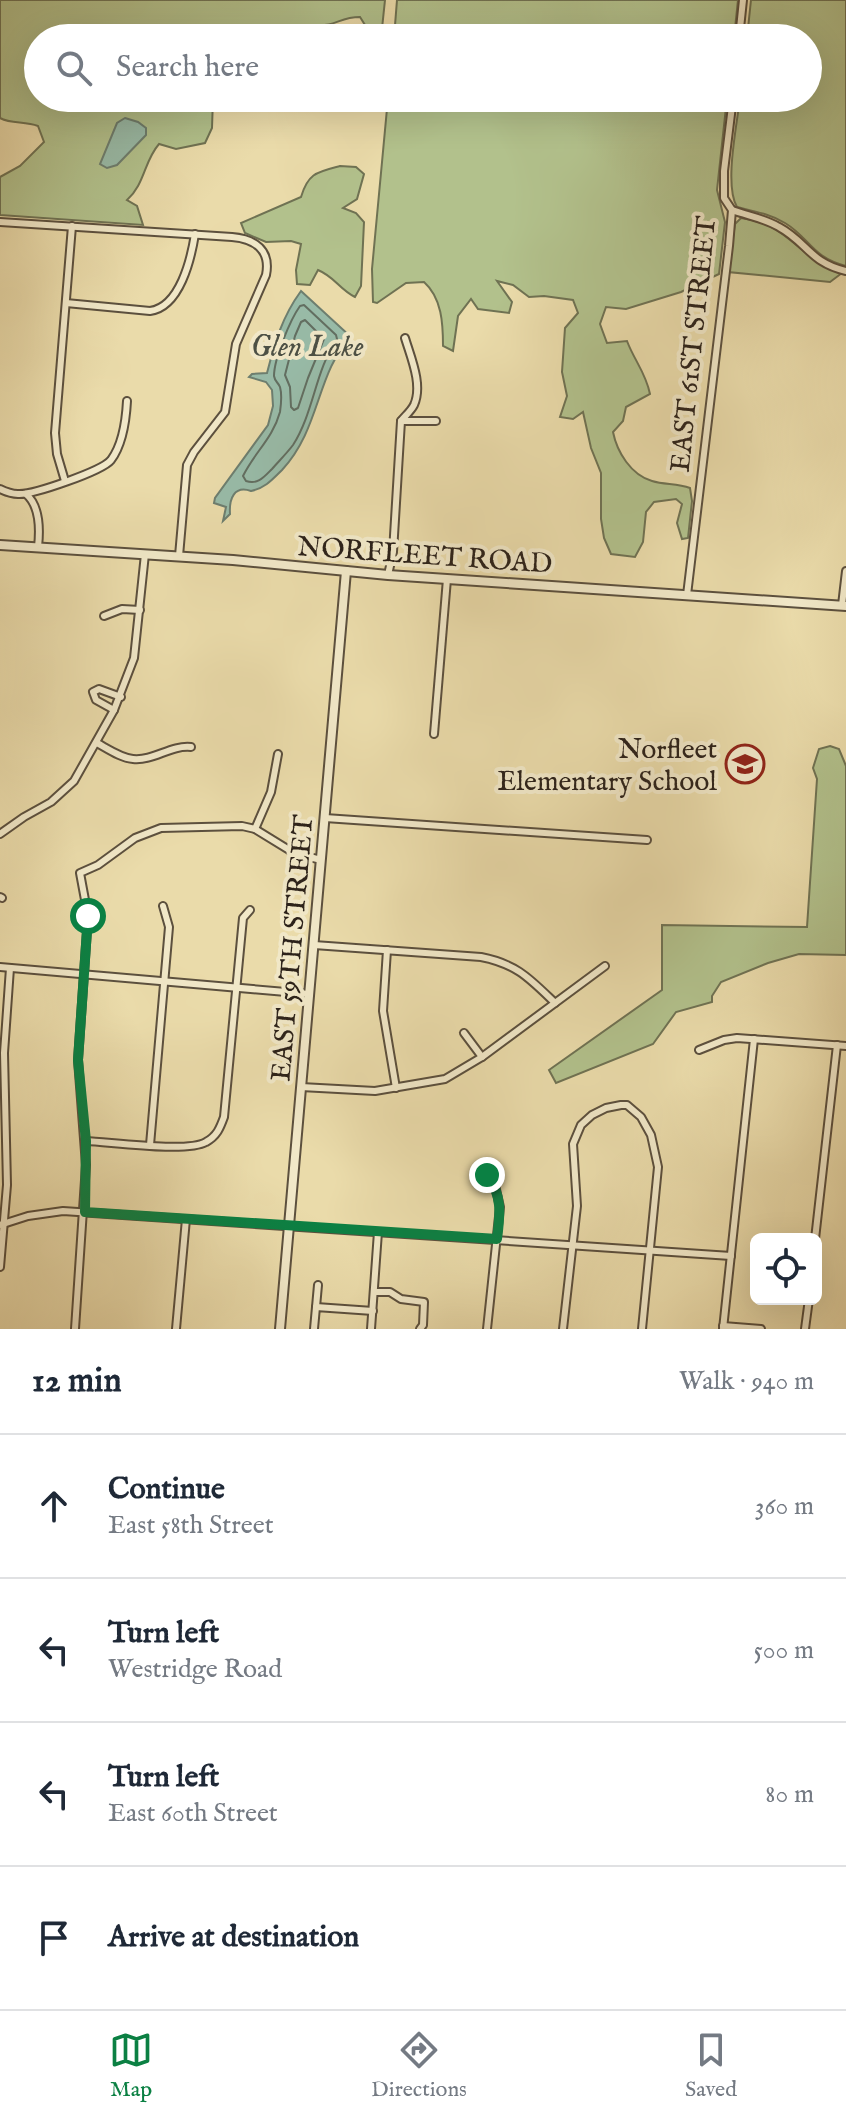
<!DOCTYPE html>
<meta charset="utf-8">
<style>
body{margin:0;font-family:"IM FELL English",serif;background:#f6f6f7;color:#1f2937}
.controls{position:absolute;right:24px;bottom:24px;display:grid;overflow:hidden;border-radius:12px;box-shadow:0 8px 32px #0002}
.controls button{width:72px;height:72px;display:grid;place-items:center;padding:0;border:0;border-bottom:2px solid #e0e1e3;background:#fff;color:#1f2937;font:40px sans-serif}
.stop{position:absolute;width:24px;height:24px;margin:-18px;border:6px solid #0b8043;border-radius:50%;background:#fff}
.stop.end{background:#0b8043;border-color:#fff;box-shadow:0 2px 8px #0008}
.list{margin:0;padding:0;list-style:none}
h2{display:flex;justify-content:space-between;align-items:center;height:104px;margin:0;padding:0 32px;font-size:34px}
h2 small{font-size:26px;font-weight:400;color:#747a83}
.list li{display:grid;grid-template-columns:52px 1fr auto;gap:24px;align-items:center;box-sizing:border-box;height:144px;padding:0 32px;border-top:2px solid #e0e1e3}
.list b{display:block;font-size:30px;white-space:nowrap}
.list p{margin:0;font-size:26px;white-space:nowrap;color:#747a83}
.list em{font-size:26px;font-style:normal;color:#747a83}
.icon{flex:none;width:44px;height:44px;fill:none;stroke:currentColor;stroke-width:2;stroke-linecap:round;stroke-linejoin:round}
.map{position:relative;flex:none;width:846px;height:1329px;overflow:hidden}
.search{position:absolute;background:#fff;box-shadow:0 8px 32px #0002;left:24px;right:24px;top:24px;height:88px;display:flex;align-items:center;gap:20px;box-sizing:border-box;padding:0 28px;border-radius:44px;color:#747a83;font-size:30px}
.sheet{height:680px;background:#fff}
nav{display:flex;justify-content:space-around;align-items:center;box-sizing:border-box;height:112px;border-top:2px solid #e0e1e3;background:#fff;font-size:22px;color:#747a83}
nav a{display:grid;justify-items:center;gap:4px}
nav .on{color:#0b8043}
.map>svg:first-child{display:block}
.green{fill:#b2c18c;stroke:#6f7253;stroke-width:2}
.water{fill:#98bba8;stroke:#6d7e6f;stroke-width:2}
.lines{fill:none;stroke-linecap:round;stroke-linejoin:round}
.shore{stroke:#626e61;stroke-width:2}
.minor-casing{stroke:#5c503e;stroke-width:10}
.tertiary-casing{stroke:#5c503e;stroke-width:12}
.minor{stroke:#f1e8c8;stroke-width:6}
.tertiary{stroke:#f1e8c8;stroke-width:8}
.route{stroke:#0b8043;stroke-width:10}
.labels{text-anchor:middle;stroke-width:8;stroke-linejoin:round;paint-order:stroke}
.street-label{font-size:28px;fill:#2c221a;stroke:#f1e8c8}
.poi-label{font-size:28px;fill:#2c221a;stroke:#f1e8c8;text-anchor:end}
.water-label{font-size:30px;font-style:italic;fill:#4c5045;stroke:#f1e8c8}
</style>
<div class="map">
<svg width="846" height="1329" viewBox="0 0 846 1329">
<rect width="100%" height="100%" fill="#eadbaa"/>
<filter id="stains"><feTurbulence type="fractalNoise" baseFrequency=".0025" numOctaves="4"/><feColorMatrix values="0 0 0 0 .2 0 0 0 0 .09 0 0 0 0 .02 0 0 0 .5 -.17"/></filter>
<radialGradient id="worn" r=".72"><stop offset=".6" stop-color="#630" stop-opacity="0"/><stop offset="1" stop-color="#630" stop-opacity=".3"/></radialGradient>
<!-- green -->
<g class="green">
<path d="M0,0H385L381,38H363L365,25L360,17C339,17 336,27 315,25L311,38H38V98H213L212,128L205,143L176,149L159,144C144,161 145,184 127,200L137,206L143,225L0,215V177L20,166L44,142L38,126C25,121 11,124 0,118Z"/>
<path d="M397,0H738L734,38H394Z"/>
<path d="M751,0H846V266C811,257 810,238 785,223C770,214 753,211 737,207C724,185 737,125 740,98H808V38H747Z"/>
<path d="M388,98H727L717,190L725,222L719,274L681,292L626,309L606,307L600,324L607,343L627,341C634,360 646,373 650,394L626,407L623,421L613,432C617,452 631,475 652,481C665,485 677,483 690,488L692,501L688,538L682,539L677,523L682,504L676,499L654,502L646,512L643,542L635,557L611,554L604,538L601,519V473L591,448L583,412L573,419L560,417L567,396L562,372L565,328L578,313L573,300L544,296L529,297L513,285L497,281L512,302L509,313L478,309L471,299L458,316L453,351L443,346C443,324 442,298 424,282L406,283L377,303L373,302L372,269Z"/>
<path d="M340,166L356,167L364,174L357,199L343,208L356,213L364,222L361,286L355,297C339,289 335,277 318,270L310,285L297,284L296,270L301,244L291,241L266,242L245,233L241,223L301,197C308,173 317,172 340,166Z"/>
<path d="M741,218C791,224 798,260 842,273L830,282L728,272L735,224Z"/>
<path d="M830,746L839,749L846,766V955L799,954L768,963L721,982L712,996V1002L676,1012L653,1044L556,1083L549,1070L662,990V925L807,927L817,779L813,768L819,749Z"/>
</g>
<!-- water -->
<g class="water">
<path d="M125,118L138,122L146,128V135L117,165L107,168L100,164L117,123Z"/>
<path d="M301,291L351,337C316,373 321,428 282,470C272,480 265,488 251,491C234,485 229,499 230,514L223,521L226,507L214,503L215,498L268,425L273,406L272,390L266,382L249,377L252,374L267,373C275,342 282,317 301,291Z"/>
</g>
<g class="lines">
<!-- shore -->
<g class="shore">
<path d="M304,305L336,335L337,339C315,371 314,412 293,445C287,453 279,461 272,469C264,477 258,485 246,481L243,476C254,453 273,438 280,412C281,405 282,394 280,387C278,382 275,382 274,376C274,359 290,320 300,306Z"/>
<path d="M305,320L324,339L308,378L298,408L294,410L291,407L290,387L285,375L295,336L301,322Z"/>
</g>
<!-- minor casing -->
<g class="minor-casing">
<g id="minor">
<path d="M739,38L743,0"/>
<path d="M732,210C748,216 764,218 779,227C807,242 810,263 846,271"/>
<path d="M0,222L232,237C255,239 271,250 266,275L236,344L225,412L194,452L187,465L179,556"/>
<path d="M66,303L150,311C180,307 191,259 195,234"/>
<path d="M401,421H436"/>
<path d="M65,481L57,454L55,433L72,226"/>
<path d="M0,489C6,492 11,494 18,494C33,495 102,471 111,460C123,444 126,420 127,401"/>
<path d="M26,494C40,506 40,529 38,547"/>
<path d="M388,575L393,552L401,421C405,416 411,411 414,405C423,385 411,358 405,338"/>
<path d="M687,595L729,246L732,210L724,198V171L733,98"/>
<path d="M842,605L846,571"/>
<path d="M104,616L122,609L140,610"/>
<path d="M114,710L96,700L93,692L99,689L121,697"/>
<path d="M434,734L447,579"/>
<path d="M97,743C108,749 121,758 133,759C154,761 170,745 191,747"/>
<path d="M325,818L647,840"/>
<path d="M255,829L271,792L278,754"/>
<path d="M0,834L24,817L51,802L74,781L114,710L134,658L145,554"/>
<path d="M0,897L2,898"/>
<path d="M314,945L481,957C517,964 530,979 555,1003"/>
<path d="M387,950L383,1011L396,1088"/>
<path d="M0,967L309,994"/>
<path d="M464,1033L482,1057"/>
<path d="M699,1050L724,1040L737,1038L846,1046"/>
<path d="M301,1087L375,1091L445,1079L482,1057L605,966"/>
<path d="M86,1141C111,1142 187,1153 206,1142C217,1136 220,1128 224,1117L243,918L250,910"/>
<path d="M150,1145L169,927L163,906"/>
<path d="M0,1225L28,1216L63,1211L731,1256"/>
<path d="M815,1239L837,1045"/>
<path d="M0,1267L7,1185L4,1053L10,968"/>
<path d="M374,1292H390L401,1299L424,1302L423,1325L420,1329"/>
<path d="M316,1307L318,1285"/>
<path d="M723,1326L761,1329"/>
<path d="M75,1329L86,1165L78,1060L88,916L80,873L98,865L135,838L161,828L242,826L255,829L294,853L321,860"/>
<path d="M176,1329L186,1219"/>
<path d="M314,1329L316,1307L373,1311"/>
<path d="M371,1329L378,1232"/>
<path d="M487,1329L500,1207L495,1185L487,1175"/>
<path d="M563,1329L577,1206L573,1144L581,1125L592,1115L606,1108L621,1105H627L641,1117L651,1135L658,1167L642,1329"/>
<path d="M723,1329L754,1039"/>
<path d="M805,1329L809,1299"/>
</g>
</g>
<!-- tertiary casing -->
<g class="tertiary-casing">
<g id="tertiary">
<path d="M0,545L233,560L388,575L846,606"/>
<path d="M280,1329L346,571"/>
</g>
</g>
<!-- minor -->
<use href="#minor" class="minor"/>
<!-- tertiary -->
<use href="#tertiary" class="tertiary"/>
</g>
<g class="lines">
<!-- route -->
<path class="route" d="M88,916L78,1060L86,1141L85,1212L497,1239C500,1215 503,1196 487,1175"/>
</g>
<!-- icons -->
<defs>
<g id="school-ring" transform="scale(2)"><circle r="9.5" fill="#f1e8c8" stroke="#8f2418" stroke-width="1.5"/><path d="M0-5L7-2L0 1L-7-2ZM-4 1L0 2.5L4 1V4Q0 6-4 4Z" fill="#8f2418"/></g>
</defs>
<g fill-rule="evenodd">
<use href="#school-ring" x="745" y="764"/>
</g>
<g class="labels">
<!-- street labels -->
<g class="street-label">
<text transform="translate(692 344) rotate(-84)" y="10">EAST 61ST STREET</text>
<text transform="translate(425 554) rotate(4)" y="10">NORFLEET ROAD</text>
<text transform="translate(291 948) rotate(-85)" y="10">EAST 59TH STREET</text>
</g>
<!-- poi labels -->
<g class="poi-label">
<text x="717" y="758">Norfleet<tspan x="717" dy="32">Elementary School</tspan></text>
</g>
<!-- water labels -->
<g class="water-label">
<text x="307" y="356">Glen Lake</text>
</g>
</g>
<rect width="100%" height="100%" filter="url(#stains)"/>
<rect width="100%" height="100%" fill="url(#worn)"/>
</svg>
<div class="controls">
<button><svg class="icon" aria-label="locate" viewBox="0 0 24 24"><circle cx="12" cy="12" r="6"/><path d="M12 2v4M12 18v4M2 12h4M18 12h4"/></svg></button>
</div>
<div class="stop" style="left:88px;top:916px"></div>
<div class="stop end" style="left:487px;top:1175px"></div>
<div class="search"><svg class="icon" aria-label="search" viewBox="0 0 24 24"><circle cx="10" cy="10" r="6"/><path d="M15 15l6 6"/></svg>Search here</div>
</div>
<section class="sheet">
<h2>12 min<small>Walk · 940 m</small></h2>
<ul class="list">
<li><svg class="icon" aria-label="ahead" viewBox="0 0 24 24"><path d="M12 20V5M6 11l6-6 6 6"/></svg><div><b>Continue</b><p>East 58th Street</p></div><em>360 m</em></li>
<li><svg class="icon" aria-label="left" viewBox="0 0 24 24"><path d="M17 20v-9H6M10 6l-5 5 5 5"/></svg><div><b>Turn left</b><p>Westridge Road</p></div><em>500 m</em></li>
<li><svg class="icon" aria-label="left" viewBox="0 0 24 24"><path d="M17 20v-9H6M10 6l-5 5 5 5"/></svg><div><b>Turn left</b><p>East 60th Street</p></div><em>80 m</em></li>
<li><svg class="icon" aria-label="arrive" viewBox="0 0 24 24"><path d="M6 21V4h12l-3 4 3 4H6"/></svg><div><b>Arrive at destination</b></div></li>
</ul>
</section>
<nav>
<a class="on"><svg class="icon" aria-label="map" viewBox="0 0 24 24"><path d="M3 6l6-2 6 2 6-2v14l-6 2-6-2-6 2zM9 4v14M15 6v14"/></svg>Map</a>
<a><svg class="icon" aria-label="directions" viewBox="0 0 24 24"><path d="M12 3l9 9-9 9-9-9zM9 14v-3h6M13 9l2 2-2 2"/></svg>Directions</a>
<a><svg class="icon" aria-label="saved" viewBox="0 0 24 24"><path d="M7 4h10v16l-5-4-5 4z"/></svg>Saved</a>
</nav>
